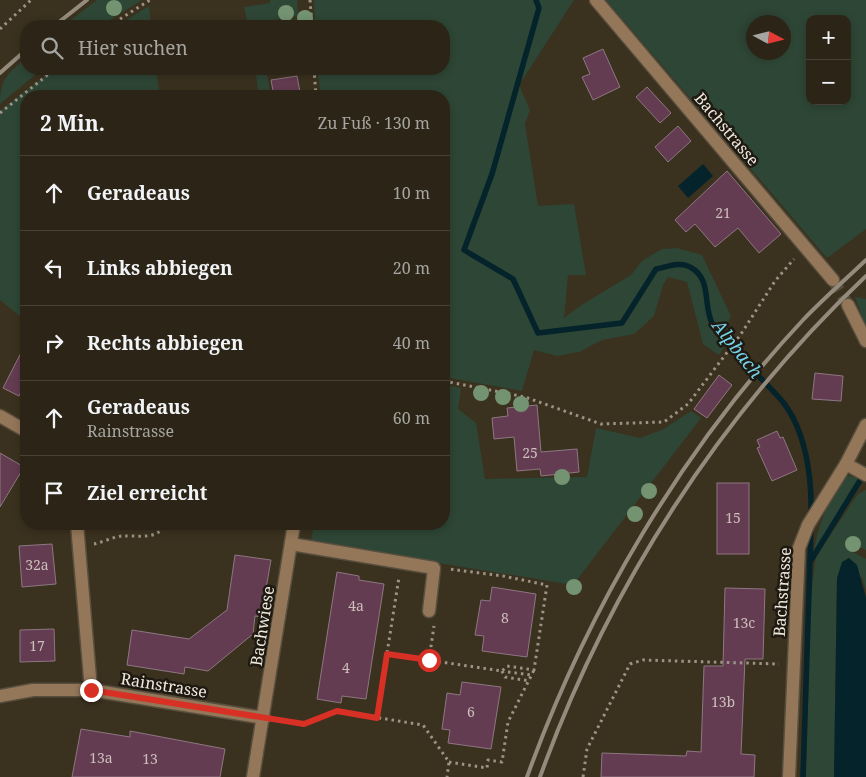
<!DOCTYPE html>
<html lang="de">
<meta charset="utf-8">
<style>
body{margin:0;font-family:"Noto Serif",serif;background:#383124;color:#f1f3f6}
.controls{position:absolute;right:15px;top:15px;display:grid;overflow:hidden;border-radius:10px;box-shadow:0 2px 8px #0003}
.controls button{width:45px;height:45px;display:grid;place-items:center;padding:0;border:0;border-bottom:1px solid #484236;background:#2c2517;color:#f1f3f6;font:25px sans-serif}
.compass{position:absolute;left:746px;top:15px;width:45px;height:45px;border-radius:50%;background:#2c2517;box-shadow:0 2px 8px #0003;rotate:97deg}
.stop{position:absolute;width:15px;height:15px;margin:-11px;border:4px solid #d93025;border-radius:50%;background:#fff}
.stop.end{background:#d93025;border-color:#fff;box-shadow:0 1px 5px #0008}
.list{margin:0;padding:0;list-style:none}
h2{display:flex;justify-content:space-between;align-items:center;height:65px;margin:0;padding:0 20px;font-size:21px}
h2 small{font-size:16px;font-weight:400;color:#a6a5a1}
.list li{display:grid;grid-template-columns:32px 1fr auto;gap:15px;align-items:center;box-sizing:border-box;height:75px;padding:0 20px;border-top:1px solid #484236}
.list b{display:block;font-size:19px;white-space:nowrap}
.list p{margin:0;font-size:16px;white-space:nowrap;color:#a6a5a1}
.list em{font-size:16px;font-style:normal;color:#a6a5a1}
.icon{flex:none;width:28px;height:28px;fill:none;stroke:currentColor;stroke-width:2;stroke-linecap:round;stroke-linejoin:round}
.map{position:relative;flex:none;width:866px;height:777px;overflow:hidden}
.search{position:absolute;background:#2c2517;box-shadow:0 2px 8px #0003;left:20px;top:20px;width:430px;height:55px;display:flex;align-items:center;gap:12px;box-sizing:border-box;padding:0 18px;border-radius:20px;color:#a6a5a1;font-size:19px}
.panel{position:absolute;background:#2c2517;box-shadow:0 2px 8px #0003;left:20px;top:90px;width:430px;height:440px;border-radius:20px}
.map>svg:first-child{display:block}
.green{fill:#2e4635;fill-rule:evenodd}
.water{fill:#04232a}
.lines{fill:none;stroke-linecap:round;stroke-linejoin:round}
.stream{stroke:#04232a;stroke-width:5.5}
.building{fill:#643c51;stroke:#8d7782}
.minor-tunnel{stroke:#564d3c;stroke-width:12;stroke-dasharray:12 6;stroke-linecap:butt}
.minor-casing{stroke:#584e3e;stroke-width:15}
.path{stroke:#9c9486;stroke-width:3;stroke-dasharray:2.5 4;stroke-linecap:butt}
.minor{stroke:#947759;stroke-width:12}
.rail{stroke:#948b7d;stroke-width:4}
.tree{fill:#749371}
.route{stroke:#d93025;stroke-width:6}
.labels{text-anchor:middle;stroke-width:5;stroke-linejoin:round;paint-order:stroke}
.number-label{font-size:14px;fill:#cdbebb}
.street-label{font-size:16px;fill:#f0e9de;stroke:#1e1a12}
.water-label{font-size:18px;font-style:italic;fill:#76d2ea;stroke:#1e1a12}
</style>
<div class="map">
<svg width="866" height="777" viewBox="0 0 866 777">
<rect width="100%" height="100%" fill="#3b311f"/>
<!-- green -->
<g class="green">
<path d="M97,0H142L100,26H63Z"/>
<path d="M270,0H297L298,16L273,20V23L296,19L299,23L303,22L304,26H248L244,7L270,3Z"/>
<path d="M314,0H574L519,85L530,110L525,124L538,206L574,204L586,275H568L564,318L580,306L631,275L642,261L662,249L677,248L702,255L731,316L725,327L733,334L719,355L703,344L687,282L668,277L663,285L654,316L634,334L602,340L579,352L557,356L534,350L522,391L444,377V96H321L317,69H444V26H315Z"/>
<path d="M606,0H866V229L827,258ZM810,19H847V101H810ZM754,22H784V52H754Z"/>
<path d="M149,6L151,26H117Z"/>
<path d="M26,58V69H42L0,104C0,78 8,74 26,58Z"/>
<path d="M54,69H156L160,96H26V321L0,300V111Z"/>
<path d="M255,69H266L271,96H259Z"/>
<path d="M855,297L866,299V327L865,324Z"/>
<path d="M444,385L461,388L458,409L476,423L485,479L587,477L596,428L640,438L664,429L691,411L701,418L573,585L311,542L314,524H444Z"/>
<path d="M847,476L859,477L814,552C817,527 830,495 847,476Z"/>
<path d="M866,490V550L853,544L851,551L866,559V591L862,577L837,578L834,777H806L811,595L816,556L858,494Z"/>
</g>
<!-- water -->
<g class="water">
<path d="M703,164L713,176L688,198L678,186Z"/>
<path d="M849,558L857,565L866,598V777H834L837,578L842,562Z"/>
</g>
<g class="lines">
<!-- stream -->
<g class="stream">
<path d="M536,0L539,8L492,174L464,250L513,279L538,333L622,323L656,269C667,267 680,261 690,267C713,279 702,306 713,325C723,341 738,354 751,368C761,379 773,390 783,402C806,432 812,477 811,515"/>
<path d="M810,562L864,474"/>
<path d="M803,777L811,529"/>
</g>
</g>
<!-- building -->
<g class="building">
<path d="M603,49L620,87L593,100L582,77L590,74L583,58Z"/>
<path d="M297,76L300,92L274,96L271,80Z"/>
<path d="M647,87L671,113L660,123L636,97Z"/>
<path d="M678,126L691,141L668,162L655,147Z"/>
<path d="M727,171L781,234L759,253L738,228L715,247L695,224L686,232L675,220Z"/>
<path d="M26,343V381L19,396L3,388Z"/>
<path d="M815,373L843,376L841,401L812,399Z"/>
<path d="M719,375L732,385L707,418L694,409Z"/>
<path d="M537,405L541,452L577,449L579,472L541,476L540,469L517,471L514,437L494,439L492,418L508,416L507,408Z"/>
<path d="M777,431L780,438L783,437L797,470L772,481L757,448L760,447L757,440Z"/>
<path d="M0,453L24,467L0,507Z"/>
<rect x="717" y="483" width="32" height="71"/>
<path d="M52,544L56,584L22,587L19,546Z"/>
<path d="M235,555L271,560L261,617L255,616L253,634L208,671L185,667L184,674L127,665L132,630L189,639L227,610Z"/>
<path d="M337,572L359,576V580L384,584L366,699L342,696L341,703L317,699Z"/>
<path d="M492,587L536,594L527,657L482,651L484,636L475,635L481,600L490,601Z"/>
<path d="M725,588L765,589L763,659H745L741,754L755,755L754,777H601L602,753L686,756L687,751L701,752L704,666H723Z"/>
<path d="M54,629L55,661L20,662V630Z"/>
<path d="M462,682L501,687L491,749L448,743L450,730L442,729L447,693L460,695Z"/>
<path d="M81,729L130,737V731L225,749L220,777H72Z"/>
</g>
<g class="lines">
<!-- minor-tunnel -->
<path class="minor-tunnel" d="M833,280L848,305"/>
<!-- minor casing -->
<g class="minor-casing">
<g id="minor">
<path d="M596,0L833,280"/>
<path d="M848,305L866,341"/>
<path d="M0,416L26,431"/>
<path d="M846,464L866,475"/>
<path d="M77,524L91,690"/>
<path d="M291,544L434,568L429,611"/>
<path d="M0,696L33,690H91L264,718"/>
<path d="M253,777L294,524"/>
<path d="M789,777L799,548L808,525L846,464L866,425"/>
</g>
</g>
<!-- path -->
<g class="path">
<path d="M310,0L312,26"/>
<path d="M109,26L150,0"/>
<path d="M0,29L31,0"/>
<path d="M314,69L316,96"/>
<path d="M0,113L55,69"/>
<path d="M444,381L525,397L601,424L664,422L688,404L741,334L775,281L794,259"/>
<path d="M94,544C103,542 113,537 122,536C136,535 158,541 165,524"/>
<path d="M387,654L502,671L507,666L534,670L547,585L503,576L449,569"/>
<path d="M429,660L434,626"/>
<path d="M502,671L505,677L530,681"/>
<path d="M508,672L532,675"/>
<path d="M377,717L399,577"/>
<path d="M278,720L304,724L337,711L423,725L449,762L447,777"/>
<path d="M449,762L487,768L488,760L502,762L508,722L534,670"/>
<path d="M583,777L587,749L630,664L643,660L779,664"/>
</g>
<!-- minor -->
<use href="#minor" class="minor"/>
<!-- rail -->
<g class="rail">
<path d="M54,26L87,0"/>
<path d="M0,73L26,50"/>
<path d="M527,777C587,610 682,449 803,320C823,299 845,280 866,260"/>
<path d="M540,777C608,588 720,414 866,276"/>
</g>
</g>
<!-- trees -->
<g class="tree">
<circle cx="114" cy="8" r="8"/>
<circle cx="286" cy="13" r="8"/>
<circle cx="305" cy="18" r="8"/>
<circle cx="481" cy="393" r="8"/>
<circle cx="503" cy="397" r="8"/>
<circle cx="521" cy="404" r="8"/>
<circle cx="562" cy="477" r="8"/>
<circle cx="649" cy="491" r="8"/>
<circle cx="635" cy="514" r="8"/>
<circle cx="853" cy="544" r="8"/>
<circle cx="574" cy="587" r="8"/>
</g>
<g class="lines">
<!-- route -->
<path class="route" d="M91,690L304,724L337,711L377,718L387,654L429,660"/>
</g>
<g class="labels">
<!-- number labels -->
<g class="number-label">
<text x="723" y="218">21</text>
<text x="530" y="458">25</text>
<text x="733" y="523">15</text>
<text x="37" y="570">32a</text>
<text x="356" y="611">4a</text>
<text x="505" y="623">8</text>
<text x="744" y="628">13c</text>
<text x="37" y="651">17</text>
<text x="346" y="673">4</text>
<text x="723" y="707">13b</text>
<text x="471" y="717">6</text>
<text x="101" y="763">13a</text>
<text x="150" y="764">13</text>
</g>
<!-- street labels -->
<g class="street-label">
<text transform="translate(727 129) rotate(50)" y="6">Bachstrasse</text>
<text transform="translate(782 592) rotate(-86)" y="6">Bachstrasse</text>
<text transform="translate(262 626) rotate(-81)" y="6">Bachwiese</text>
<text transform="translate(164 685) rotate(9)" y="6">Rainstrasse</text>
</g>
<!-- water labels -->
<g class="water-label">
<text transform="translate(737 349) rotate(52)" y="6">Alpbach</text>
</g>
</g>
</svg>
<div class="controls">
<button>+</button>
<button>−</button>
</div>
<svg class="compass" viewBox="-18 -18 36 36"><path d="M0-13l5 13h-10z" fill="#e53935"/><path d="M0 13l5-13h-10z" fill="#a6a5a1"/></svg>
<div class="stop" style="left:429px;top:660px"></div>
<div class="stop end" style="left:91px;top:690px"></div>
<div class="search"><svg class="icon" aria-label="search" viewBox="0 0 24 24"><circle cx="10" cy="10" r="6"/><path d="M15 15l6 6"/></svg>Hier suchen</div>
<section class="panel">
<h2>2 Min.<small>Zu Fuß · 130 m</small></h2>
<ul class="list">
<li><svg class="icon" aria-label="ahead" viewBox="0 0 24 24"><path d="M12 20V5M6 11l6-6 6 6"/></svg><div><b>Geradeaus</b></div><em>10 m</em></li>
<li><svg class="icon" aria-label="left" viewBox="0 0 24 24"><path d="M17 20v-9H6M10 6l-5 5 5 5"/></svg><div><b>Links abbiegen</b></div><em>20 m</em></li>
<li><svg class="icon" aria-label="right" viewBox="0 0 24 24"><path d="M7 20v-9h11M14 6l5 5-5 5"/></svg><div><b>Rechts abbiegen</b></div><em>40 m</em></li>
<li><svg class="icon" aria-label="ahead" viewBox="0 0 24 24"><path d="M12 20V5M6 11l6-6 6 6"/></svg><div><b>Geradeaus</b><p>Rainstrasse</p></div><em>60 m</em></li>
<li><svg class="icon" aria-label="arrive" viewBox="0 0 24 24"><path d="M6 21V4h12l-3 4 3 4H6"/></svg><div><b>Ziel erreicht</b></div></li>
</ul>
</section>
</div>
